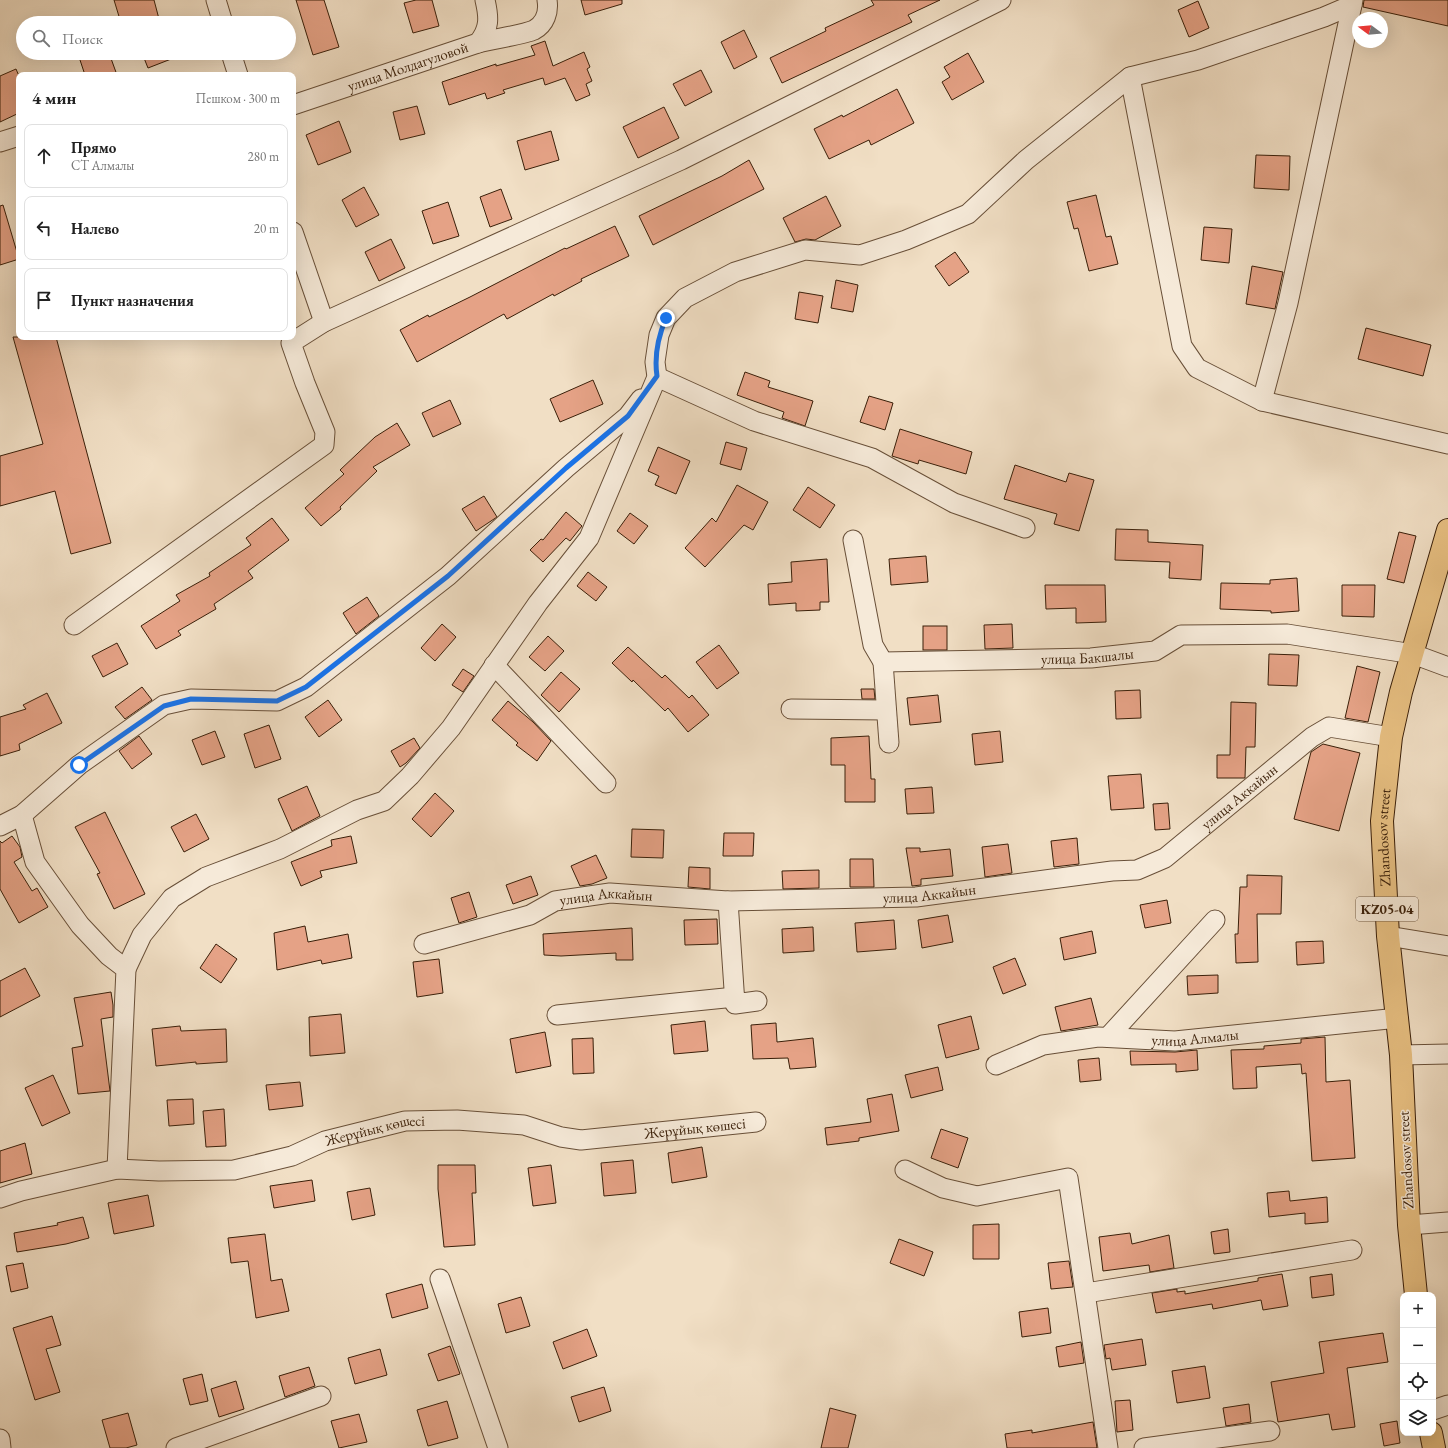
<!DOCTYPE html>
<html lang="ru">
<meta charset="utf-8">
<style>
body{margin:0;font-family:"EB Garamond",serif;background:#f6f6f6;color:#222}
.controls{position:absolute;right:12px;bottom:12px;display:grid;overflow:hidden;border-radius:8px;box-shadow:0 4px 16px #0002}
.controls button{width:36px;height:36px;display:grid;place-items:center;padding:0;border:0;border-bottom:1px solid #e0e0e0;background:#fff;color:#222;font:20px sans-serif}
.compass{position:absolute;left:1352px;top:12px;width:36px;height:36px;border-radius:50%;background:#fff;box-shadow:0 4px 16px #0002;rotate:286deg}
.stop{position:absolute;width:12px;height:12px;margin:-9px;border:3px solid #1a73e8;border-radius:50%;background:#fff}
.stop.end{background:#1a73e8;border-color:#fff;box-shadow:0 1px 4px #0008}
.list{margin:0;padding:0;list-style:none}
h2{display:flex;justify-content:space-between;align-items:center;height:52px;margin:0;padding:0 16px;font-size:17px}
h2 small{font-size:13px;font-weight:400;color:#767676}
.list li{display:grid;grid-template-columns:26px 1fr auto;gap:12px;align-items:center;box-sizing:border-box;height:64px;margin:0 8px 8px;padding:0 8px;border:1px solid #e0e0e0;border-radius:8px}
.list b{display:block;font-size:15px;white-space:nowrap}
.list p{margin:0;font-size:13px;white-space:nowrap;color:#767676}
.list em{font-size:13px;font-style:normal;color:#767676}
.icon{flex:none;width:22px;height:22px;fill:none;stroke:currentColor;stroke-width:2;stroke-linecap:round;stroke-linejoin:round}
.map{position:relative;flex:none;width:1448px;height:1448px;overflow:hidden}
.search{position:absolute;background:#fff;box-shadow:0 4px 16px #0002;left:16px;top:16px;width:280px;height:44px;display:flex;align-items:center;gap:10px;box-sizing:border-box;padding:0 14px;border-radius:22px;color:#767676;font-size:15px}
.panel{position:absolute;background:#fff;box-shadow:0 4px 16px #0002;left:16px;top:72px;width:280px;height:268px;border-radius:8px}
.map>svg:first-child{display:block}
.building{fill:#e5a286;stroke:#3a1f09}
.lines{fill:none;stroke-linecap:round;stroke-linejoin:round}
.minor-casing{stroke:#684f38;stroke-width:21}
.major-casing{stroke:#3a1f09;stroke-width:24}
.minor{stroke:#f6ead9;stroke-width:19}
.major{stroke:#e8c082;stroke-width:22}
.route{stroke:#1a73e8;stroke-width:5}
.labels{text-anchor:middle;stroke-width:3;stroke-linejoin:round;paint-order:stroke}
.shield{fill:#f6ead9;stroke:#725c47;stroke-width:1}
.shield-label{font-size:14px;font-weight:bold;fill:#3a1f09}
.street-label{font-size:15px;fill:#3a1f09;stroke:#f6ead9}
</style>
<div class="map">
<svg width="1448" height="1448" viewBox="0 0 1448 1448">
<rect width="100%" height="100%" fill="#f1dfc5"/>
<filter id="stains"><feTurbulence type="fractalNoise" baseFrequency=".005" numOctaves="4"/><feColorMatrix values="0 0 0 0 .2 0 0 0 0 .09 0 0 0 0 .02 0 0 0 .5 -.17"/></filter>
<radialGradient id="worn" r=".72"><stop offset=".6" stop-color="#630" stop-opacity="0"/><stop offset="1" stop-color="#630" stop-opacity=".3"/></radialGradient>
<!-- building -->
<g class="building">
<path d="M114,0H154L159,19L144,23H121Z"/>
<path d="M296,0H324L339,47L313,55Z"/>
<path d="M416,0H432L439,26L413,33L404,3Z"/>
<path d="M581,0H622V4L585,15Z"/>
<path d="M871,0H940L908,15L912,22L782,83L770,58L826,31L825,28L874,5Z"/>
<path d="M1364,0H1448V26L1363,7Z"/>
<path d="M1198,1L1209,28L1189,37L1178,10Z"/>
<path d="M744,30L757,57L734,69L721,42Z"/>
<path d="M545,41L553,66L584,52L590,67L587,69L592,81L586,84L590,95L576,101L565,78L545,85L543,78L503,90L505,93L487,99L485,93L449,105L442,82L496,64V66L535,55L531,46Z"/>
<path d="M92,53H109L117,75H85L79,57Z"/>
<path d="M142,53H184V54L148,68Z"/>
<path d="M968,53L984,82L952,100L942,82L950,77L944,67Z"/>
<path d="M16,69L19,76V113L0,122V76Z"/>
<path d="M701,70L712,92L685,106L673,84Z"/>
<path d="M897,89L914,123L871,145L869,140L829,159L814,129L842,115L843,117Z"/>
<path d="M417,106L425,134L400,140L393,112Z"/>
<path d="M664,107L679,138L638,158L623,127Z"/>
<path d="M339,121L351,152L318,165L306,135Z"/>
<path d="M551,131L559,160L525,170L517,141Z"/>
<path d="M1256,155L1290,156L1289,190L1254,188Z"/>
<path d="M749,160L764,189L653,245L639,216L722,176Z"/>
<path d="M364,187L379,215L356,227L342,200Z"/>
<path d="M501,189L512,219L490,227L480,197Z"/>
<path d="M1096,195L1106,237L1111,236L1118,264L1089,271L1078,228L1074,229L1067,202Z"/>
<path d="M826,196L841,226L815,240L806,239L795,242L783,218Z"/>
<path d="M448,202L459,236L433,244L422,211Z"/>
<path d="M3,205L19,259L0,265V206Z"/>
<path d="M615,226L629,256L581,279L582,281L554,296L553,294L507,319L504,314L417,362L400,330L428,315L429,317L470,297L565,248L566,249Z"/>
<path d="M1204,227L1232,229L1229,263L1201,260Z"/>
<path d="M391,239L405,268L379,281L365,252Z"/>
<path d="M955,252L969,272L949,286L935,266Z"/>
<path d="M1252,266L1283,272L1275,309L1246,304Z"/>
<path d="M836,280L858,285L853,312L831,308Z"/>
<path d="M799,292L823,296L818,323L795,319Z"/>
<path d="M1366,328L1431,345L1423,376L1358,359Z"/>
<path d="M13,337H56L111,543L71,554L55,491L0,506V456L43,444Z"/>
<path d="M745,372L770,381L768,387L813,401L805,426L782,418L784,412L737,395Z"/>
<path d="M593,380L603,404L560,422L550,399Z"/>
<path d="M869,396L893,403L885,430L860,422Z"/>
<path d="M450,400L461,424L433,437L422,413Z"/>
<path d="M397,423L410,445L373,467L377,471L340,507L341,509L321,526L305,508L344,474L340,470L375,437Z"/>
<path d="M900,429L972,452L966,474L919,460L918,464L892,456Z"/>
<path d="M726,442L747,448L741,470L720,464Z"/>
<path d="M658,447L690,461L676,494L655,485L659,476L648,471Z"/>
<path d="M1015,465L1066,482L1069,473L1094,480L1079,531L1054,524L1057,514L1004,499Z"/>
<path d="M737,485L768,502L753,530L744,525L705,567L685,548L712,518L716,522Z"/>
<path d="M808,487L835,505L820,528L793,510Z"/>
<path d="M484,496L497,517L476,531L462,509Z"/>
<path d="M566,512L582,526L570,541L566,538L543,562L530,550L541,539L543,540Z"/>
<path d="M630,513L648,526L634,544L617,531Z"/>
<path d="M272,518L289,540L248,571L253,578L214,604L216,609L178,631L181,635L156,649L141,626L180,601L176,595L210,576L209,573L251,545L246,538Z"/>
<path d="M1116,529L1148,530V542L1203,545L1201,580L1169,578L1170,562L1115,560Z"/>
<path d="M1399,532L1416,536L1404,583L1387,579Z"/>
<path d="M926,556L928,582L891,585L889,559Z"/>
<path d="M827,559L829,602H820V610L796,611V603L769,605L768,584L792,582L791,562Z"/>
<path d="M588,572L607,587L596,601L577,586Z"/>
<path d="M1297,578L1299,611L1271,613V611L1220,609L1221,583L1270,584V580Z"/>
<path d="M1045,585H1105L1106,622L1076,623V608L1046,609Z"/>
<path d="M1342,585H1375L1374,617L1342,616Z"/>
<path d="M367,597L379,616L356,634L343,613Z"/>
<path d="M442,624L456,637L435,661L421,648Z"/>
<path d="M1012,624L1013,648L985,649L984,625Z"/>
<rect x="923" y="626" width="24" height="24"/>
<path d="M548,636L564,651L545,671L529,657Z"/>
<path d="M117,643L128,664L103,677L92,656Z"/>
<path d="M719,645L739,673L717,689L696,662Z"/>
<path d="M628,647L662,678L665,675L689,698L692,695L709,715L688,732L668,708L665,711L633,680L632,682L612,663Z"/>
<path d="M1269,654L1299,655L1297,686L1268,685Z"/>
<path d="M1357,666L1380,672L1368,722L1345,718Z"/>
<path d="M463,669L474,676L463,692L452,685Z"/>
<path d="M561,672L580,689L559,712L541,695Z"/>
<path d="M142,687L152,700L125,719L115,707Z"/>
<path d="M861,689H874L875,699H862Z"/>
<path d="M1140,690L1141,718L1116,719L1115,691Z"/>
<path d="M47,693L62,723L19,744L20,750L0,756V717L26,709L23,705Z"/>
<path d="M938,695L941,722L910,725L907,698Z"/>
<path d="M328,700L342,720L319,737L305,717Z"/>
<path d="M508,701L533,722L551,741L537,761L516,745L518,743L492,720Z"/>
<path d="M1231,702L1256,703L1255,747H1246L1245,778H1217V755H1230Z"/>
<path d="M269,725L281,759L255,768L244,734Z"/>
<path d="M215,731L225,757L202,765L192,740Z"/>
<path d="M1000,731L1003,762L975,765L972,734Z"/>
<path d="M139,736L152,754L132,769L119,751Z"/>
<path d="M869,736L871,779H875V802H845V765H831V738Z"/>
<path d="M414,738L420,748L406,763L400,767L391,751Z"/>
<path d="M1323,744L1360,753L1339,831L1294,819L1311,752Z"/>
<path d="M1141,774L1144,808L1111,810L1108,776Z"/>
<path d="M307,786L320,816L292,831L278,799Z"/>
<path d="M932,787L934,813L907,814L905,789Z"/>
<path d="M435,793L454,811L431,837L412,819Z"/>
<path d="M1168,803L1170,829L1155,830L1153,804Z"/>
<path d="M105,812L145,894L114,909L97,874L100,873L75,827Z"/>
<path d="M196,814L209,839L184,852L171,827Z"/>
<path d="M632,829L664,830L663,858L631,857Z"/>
<path d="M724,833H754L753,856H723Z"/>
<path d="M12,836L20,847L22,857L14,862L32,891L37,888L48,907L19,923L0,889V841L2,843Z"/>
<path d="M351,836L357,863L320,871L322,877L301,886L291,862L332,846L331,840Z"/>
<path d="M1077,838L1079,864L1054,867L1051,841Z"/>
<path d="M1008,844L1012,873L985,877L982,847Z"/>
<path d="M906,848H920V852L950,849L953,876L921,879V885L912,886Z"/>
<path d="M596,855L607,878L592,884L580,886L571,866Z"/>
<path d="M850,859H873L874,887H850Z"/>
<path d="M689,867L710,868V889L688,887Z"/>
<path d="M819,870V888L783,889L782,871Z"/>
<path d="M1247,875L1282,876L1281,914H1257L1258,962L1236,963L1235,934H1238L1240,887H1247Z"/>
<path d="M531,876L538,895L513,904L506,885Z"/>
<path d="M469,892L477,917L459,923L451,898Z"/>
<path d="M1167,900L1171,923L1145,928L1140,905Z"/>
<path d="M948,915L953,942L922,948L918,920Z"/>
<path d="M717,919L718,944L685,945L684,920Z"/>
<path d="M894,920L896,949L857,952L855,923Z"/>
<path d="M305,926L308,942L348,934L352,958L322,964L321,960L277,970L274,933Z"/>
<path d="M813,927L814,951L783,953L782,929Z"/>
<path d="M632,928L633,960H616V953L561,956L544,955L543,934Z"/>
<path d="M1092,931L1096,953L1064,960L1060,938Z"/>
<path d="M1323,941L1324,963L1297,965L1296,942Z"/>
<path d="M216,944L237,959L221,983L200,968Z"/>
<path d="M1015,958L1026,985L1003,994L993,967Z"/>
<path d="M439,959L443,993L417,997L413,962Z"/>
<path d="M25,968L40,996L0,1017V981Z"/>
<path d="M1218,975V993L1188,995L1187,976Z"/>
<path d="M111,992L113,1005V1017L101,1019L110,1091L78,1094L72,1048L83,1046L74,998Z"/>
<path d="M1091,998L1098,1025L1061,1031L1055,1007Z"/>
<path d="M341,1014L345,1053L310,1056L309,1017Z"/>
<path d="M971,1016L979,1049L946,1058L938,1025Z"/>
<path d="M705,1021L708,1051L674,1054L671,1025Z"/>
<path d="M776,1023L777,1042L813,1038L816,1067L790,1069L788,1058L753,1059L751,1025Z"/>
<path d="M180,1026L181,1031L226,1029L227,1062L196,1064V1062L156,1066L152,1029Z"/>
<path d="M545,1032L551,1066L516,1073L510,1039Z"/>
<path d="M1325,1037L1326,1082L1350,1080L1355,1158L1312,1161L1306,1073L1302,1074L1301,1064L1256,1067L1257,1088L1233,1089L1231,1050L1264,1049V1046L1301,1043V1039Z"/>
<path d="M593,1038L594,1073L573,1074L572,1039Z"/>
<path d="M1197,1050L1198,1070L1176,1072V1064L1131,1065L1130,1051L1175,1052Z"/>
<path d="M1099,1058L1101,1080L1080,1082L1078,1060Z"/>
<path d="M938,1067L943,1090L911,1098L905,1075Z"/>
<path d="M53,1075L70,1113L42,1126L25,1088Z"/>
<path d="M300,1082L303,1106L269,1110L266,1085Z"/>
<path d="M892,1094L899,1131L859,1138V1141L827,1145L825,1128L871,1122L867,1099Z"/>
<path d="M193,1099L194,1124L169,1126L167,1100Z"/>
<path d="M224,1109L226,1146L206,1147L203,1111Z"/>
<path d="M941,1129L968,1138L958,1168L931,1158Z"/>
<path d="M25,1143L32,1174L0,1183V1151Z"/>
<path d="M702,1147L707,1177L672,1183L668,1153Z"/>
<path d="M633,1160L636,1193L604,1196L601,1163Z"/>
<path d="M438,1165H475L476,1193H472L475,1245L444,1247L438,1189Z"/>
<path d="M551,1165L556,1203L533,1206L528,1168Z"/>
<path d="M312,1180L315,1201L274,1208L270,1186Z"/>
<path d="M370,1188L375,1215L352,1220L347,1192Z"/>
<path d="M1289,1191L1290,1201L1327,1197L1328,1222L1305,1224V1213L1269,1217L1267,1193Z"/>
<path d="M148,1195L154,1226L114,1234L108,1203Z"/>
<path d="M83,1217L89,1238L66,1244L17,1252L14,1233L58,1225L57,1223Z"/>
<path d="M999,1224V1259H973V1225Z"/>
<path d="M1228,1229L1230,1252L1214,1254L1211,1232Z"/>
<path d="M1130,1233L1132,1244L1169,1235L1174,1268L1150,1272L1149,1265L1103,1271L1099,1237Z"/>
<path d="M265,1234L271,1281L282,1279L289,1311L256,1318L248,1261L231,1263L228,1238Z"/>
<path d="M899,1239L933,1252L924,1276L890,1263Z"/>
<path d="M1069,1261L1073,1287L1051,1289L1048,1263Z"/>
<path d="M23,1263L28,1288L11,1292L6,1266Z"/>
<path d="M1282,1274L1288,1306L1263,1310L1261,1300L1213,1309L1212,1304L1156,1313L1152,1293L1177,1289V1292L1185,1291V1294L1258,1281V1278Z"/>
<path d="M1332,1274L1334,1295L1312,1298L1310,1277Z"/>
<path d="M422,1284L428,1308L392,1318L386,1294Z"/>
<path d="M521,1297L530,1326L506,1333L498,1304Z"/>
<path d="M1048,1308L1051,1333L1022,1337L1019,1312Z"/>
<path d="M52,1316L61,1345L46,1349L60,1392L35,1400L13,1328Z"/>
<path d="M587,1329L597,1356L563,1369L553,1342Z"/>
<path d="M1383,1333L1388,1362L1347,1368L1355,1427L1332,1430L1329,1414L1278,1422L1271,1382L1324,1373L1319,1342Z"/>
<path d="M1142,1339L1146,1365L1112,1370L1110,1358L1106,1359L1104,1345Z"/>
<path d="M1081,1342L1084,1363L1059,1367L1056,1347Z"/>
<path d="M450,1346L460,1374L438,1381L428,1354Z"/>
<path d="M380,1349L387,1375L355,1384L348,1358Z"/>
<path d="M1205,1366L1210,1398L1177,1403L1172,1371Z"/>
<path d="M309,1367L315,1386L285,1397L279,1376Z"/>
<path d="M202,1374L208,1401L190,1405L183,1379Z"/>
<path d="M236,1381L244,1409L219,1417L211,1389Z"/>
<path d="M604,1387L611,1411L579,1422L571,1397Z"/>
<path d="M1130,1400L1133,1430L1117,1432L1115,1401Z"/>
<path d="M447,1401L458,1438L428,1446L417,1410Z"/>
<path d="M1249,1404L1251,1422L1226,1426L1223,1408Z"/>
<path d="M830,1408L856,1415L848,1448H821Z"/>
<path d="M128,1413L137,1445L126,1448H110L102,1420Z"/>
<path d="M359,1414L367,1442L339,1448L331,1421Z"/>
<path d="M1397,1421L1400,1443L1384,1446L1380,1424Z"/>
<path d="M1093,1422L1097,1448H1007L1005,1434L1032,1430V1433Z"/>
</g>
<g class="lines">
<!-- minor casing -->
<g class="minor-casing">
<g id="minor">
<path d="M216,0L223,23"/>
<path d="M1352,5L1288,303L1262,401L1448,444"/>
<path d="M478,43C492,39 523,35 534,30C545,24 549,12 547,0"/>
<path d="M231,53L238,75"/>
<path d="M1130,77L1182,346L1197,368L1262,401"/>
<path id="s1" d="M293,105L478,43C490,29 489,17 485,0"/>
<path d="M0,142L19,136"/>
<path d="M293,232L324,322"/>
<path d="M657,377L754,421L872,458L954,503L1025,528"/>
<path id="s2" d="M853,540L873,645L883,662L1091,658L1155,651L1181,635L1287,634L1413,654L1448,667"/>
<path d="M74,625L324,445L325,432L305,383L291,343L324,322L681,160L1001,0"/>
<path d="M883,662L889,743"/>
<path d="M494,665L606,783"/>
<path d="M791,709L886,710"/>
<path d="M22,815L35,862L80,925L109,956L126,969L117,1169"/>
<path d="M0,826L22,815L79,765L164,705L191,699L277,701L306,687L448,576L566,468L628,416L641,399"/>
<path d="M728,901L735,1004L757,1001"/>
<path d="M1388,936L1448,946"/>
<path id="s3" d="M424,944L530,915L555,901L610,893L728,901L916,897L1112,871L1137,870L1165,858L1312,737L1329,727L1391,737"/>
<path d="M126,969L142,935L172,898L206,877L280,849L357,810L384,801L410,776L451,728L538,603L589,538L657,377L655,362L659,335L666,318L685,298L735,272L805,250L860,255L906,240L968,214L1026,160L1130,77L1198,60L1324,17L1352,5L1353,0"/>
<path d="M557,1015L735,997"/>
<path d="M1108,1037L1215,920"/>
<path d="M1401,1055L1448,1054"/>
<path id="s4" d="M996,1065L1043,1045L1098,1037L1175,1041L1398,1018"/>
<path d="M905,1170L943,1188L977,1196L1068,1178L1108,1448"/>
<path id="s5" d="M0,1198L21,1191L117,1169L159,1171L234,1170L292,1156L325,1141L405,1121L457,1120L524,1125L561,1137L581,1140L756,1122"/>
<path d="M1409,1225L1448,1222"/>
<path d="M440,1279L498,1448"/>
<path d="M1086,1293L1352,1250"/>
<path d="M1433,1410L1448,1405"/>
<path d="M0,1439L1,1448"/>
<path d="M176,1448L321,1396"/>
<path d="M1144,1448L1270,1431"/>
</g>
</g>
<!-- major casing -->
<g class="major-casing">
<g id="major">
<path id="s6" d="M1416,1295L1409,1225L1401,1055L1388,936L1382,821L1391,737L1401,692L1448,530"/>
<path d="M1431,1433L1434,1448"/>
</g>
</g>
<!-- minor -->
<use href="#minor" class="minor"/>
<!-- major -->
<use href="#major" class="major"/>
</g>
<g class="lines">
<!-- route -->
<path class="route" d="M79,765L164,706L191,699L277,701L306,687L448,576L566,468L628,416L657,376C654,356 658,337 666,318"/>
</g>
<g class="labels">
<!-- shield labels -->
<rect class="shield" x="1356" y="897" width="62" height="24" rx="3"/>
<g class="shield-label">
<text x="1387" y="914">KZ05-04</text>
</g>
<!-- street labels -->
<g class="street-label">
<text dy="5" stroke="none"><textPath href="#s1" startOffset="121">улица Молдагуловой</textPath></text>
<text dy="5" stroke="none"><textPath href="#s2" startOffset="331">улица Бакшалы</textPath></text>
<text dy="5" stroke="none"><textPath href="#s3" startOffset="850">улица Аккайын</textPath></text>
<text dy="5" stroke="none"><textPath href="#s6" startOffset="459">Zhandosov street</textPath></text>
<text dy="5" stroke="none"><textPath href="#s3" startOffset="514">улица Аккайын</textPath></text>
<text dy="5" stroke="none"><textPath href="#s3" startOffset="190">улица Аккайын</textPath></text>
<text dy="5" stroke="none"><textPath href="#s4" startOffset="204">улица Алмалы</textPath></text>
<text dy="5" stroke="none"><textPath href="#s5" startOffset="709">Жерұйық көшесі</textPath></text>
<text dy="5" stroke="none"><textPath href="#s5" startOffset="385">Жерұйық көшесі</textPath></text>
<text transform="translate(1406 1160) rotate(-93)" y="5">Zhandosov street</text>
</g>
</g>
<rect width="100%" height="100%" filter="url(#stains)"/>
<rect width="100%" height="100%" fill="url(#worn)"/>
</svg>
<div class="controls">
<button>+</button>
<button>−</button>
<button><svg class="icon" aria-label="locate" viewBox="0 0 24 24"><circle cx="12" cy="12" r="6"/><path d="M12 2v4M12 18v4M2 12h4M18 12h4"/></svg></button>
<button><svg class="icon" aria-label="layers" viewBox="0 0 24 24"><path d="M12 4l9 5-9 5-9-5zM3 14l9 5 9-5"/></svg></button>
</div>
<svg class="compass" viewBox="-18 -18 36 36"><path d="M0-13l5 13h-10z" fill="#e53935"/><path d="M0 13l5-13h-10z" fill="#767676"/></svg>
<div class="stop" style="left:79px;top:765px"></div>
<div class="stop end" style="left:666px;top:318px"></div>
<div class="search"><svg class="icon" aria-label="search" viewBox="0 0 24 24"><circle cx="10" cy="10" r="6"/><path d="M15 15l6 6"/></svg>Поиск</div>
<section class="panel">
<h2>4 мин<small>Пешком · 300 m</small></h2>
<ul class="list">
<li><svg class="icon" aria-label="ahead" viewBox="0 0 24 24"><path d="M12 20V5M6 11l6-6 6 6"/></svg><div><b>Прямо</b><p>СТ Алмалы</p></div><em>280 m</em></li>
<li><svg class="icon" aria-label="left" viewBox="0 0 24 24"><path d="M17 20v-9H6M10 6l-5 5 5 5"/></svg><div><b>Налево</b></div><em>20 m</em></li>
<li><svg class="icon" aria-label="arrive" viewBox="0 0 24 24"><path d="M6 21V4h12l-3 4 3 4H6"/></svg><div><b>Пункт назначения</b></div></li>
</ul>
</section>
</div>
